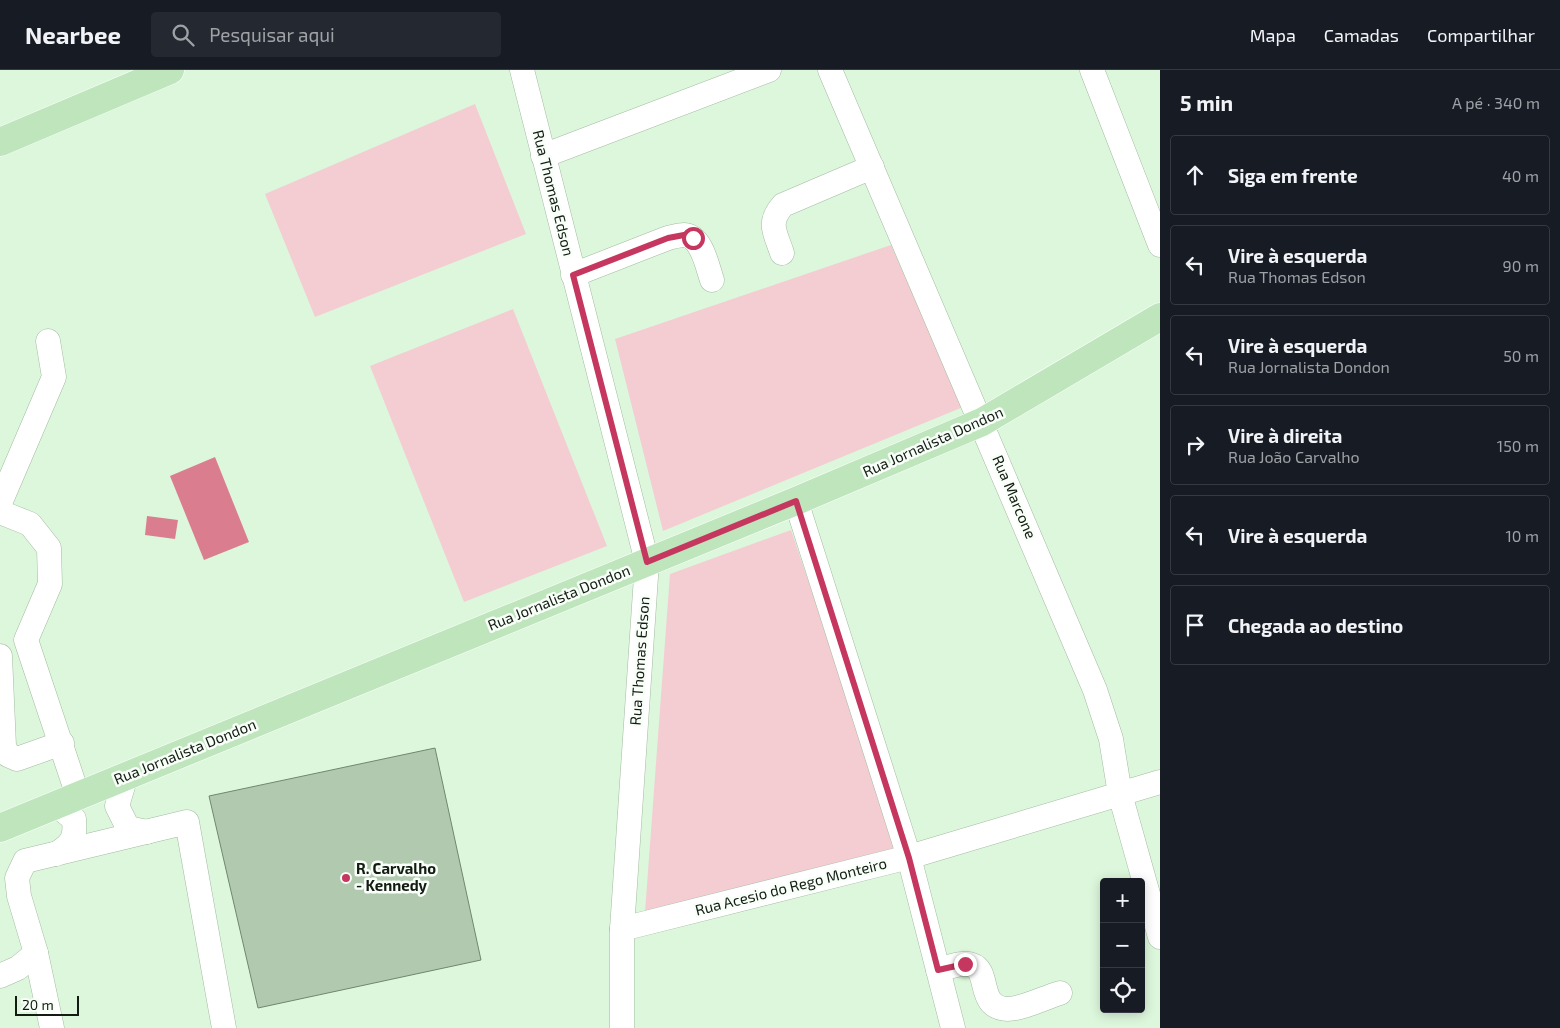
<!DOCTYPE html>
<html lang="pt">
<meta charset="utf-8">
<style>
body{margin:0;font-family:"Exo 2",sans-serif;background:#242831;color:#f1f3f6}
.controls{position:absolute;right:15px;bottom:15px;display:grid;overflow:hidden;border-radius:5px;box-shadow:0 2px 12px #0003}
.controls button{width:45px;height:45px;display:grid;place-items:center;padding:0;border:0;border-bottom:1px solid #363941;background:#171b24;color:#f1f3f6;font:25px sans-serif}
.scale{position:absolute;left:15px;bottom:12px;width:64px;box-sizing:border-box;padding-left:5px;border:2px solid #131c13;border-top:0;font-size:14px;line-height:18px;white-space:nowrap;color:#131c13;-webkit-text-stroke:4px #f8fef8;paint-order:stroke}
.stop{position:absolute;width:15px;height:15px;margin:-11px;border:4px solid #c5375f;border-radius:50%;background:#fff}
.stop.end{background:#c5375f;border-color:#fff;box-shadow:0 1px 5px #0008}
.list{margin:0;padding:0;list-style:none}
h2{display:flex;justify-content:space-between;align-items:center;height:65px;margin:0;padding:0 20px;font-size:21px}
h2 small{font-size:16px;font-weight:400;color:#9ea1a6}
.list li{display:grid;grid-template-columns:32px 1fr auto;gap:15px;align-items:center;box-sizing:border-box;height:80px;margin:0 10px 10px;padding:0 10px;border:1px solid #363941;border-radius:5px}
.list b{display:block;font-size:19px;white-space:nowrap}
.list p{margin:0;font-size:16px;white-space:nowrap;color:#9ea1a6}
.list em{font-size:16px;font-style:normal;color:#9ea1a6}
.icon{flex:none;width:28px;height:28px;fill:none;stroke:currentColor;stroke-width:2;stroke-linecap:round;stroke-linejoin:round}
.map{position:relative;flex:none;width:1160px;height:958px;overflow:hidden}
header{display:flex;align-items:center;gap:30px;box-sizing:border-box;height:70px;padding:0 25px;background:#171b24;border-bottom:1px solid #363941}
header strong{font-size:24px}
nav{display:flex;gap:28px;margin-inline-start:auto;font-size:18px}
.search{width:350px;height:45px;background:#242831;display:flex;align-items:center;gap:12px;box-sizing:border-box;padding:0 18px;border-radius:5px;color:#9ea1a6;font-size:19px}
main{display:flex}
aside{flex:1;background:#171b24}
.map>svg:first-child{display:block}
.green{fill:#f3cdd2}
.water{fill:#da7e8f}
.building{fill:#b0c9af;stroke:#70876f}
.lines{fill:none;stroke-linecap:round;stroke-linejoin:round}
.minor-casing{stroke:#a3bba1;stroke-width:25}
.major-casing{stroke:#fff;stroke-width:29}
.minor{stroke:#fff;stroke-width:24}
.major{stroke:#bee5bc;stroke-width:28}
.route{stroke:#c5375f;stroke-width:6}
.poi-dot{fill:#c5375f;stroke:#f8fef8;stroke-width:2}
.labels{text-anchor:middle;stroke-width:5;stroke-linejoin:round;paint-order:stroke}
.street-label{font-size:15px;fill:#131c13;stroke:#f8fef8}
.poi-label{font-size:15px;font-weight:bold;fill:#131c13;stroke:#f8fef8;text-anchor:start}
</style>
<header>
<strong>Nearbee</strong>
<div class="search"><svg class="icon" aria-label="search" viewBox="0 0 24 24"><circle cx="10" cy="10" r="6"/><path d="M15 15l6 6"/></svg>Pesquisar aqui</div>
<nav><a>Mapa</a><a>Camadas</a><a>Compartilhar</a></nav>
</header>
<main>
<div class="map">
<svg width="1160" height="958" viewBox="0 0 1160 958">
<rect width="100%" height="100%" fill="#ddf7dc"/>
<!-- green -->
<g class="green">
<path d="M475,34L526,164L315,247L265,124Z"/>
<path d="M891,175L963,337L663,461L615,269Z"/>
<path d="M513,239L607,476L464,532L370,296Z"/>
<path d="M791,460L899,780L645,842L670,504Z"/>
</g>
<!-- water -->
<g class="water">
<path d="M215,387L249,472L204,490L170,406Z"/>
<path d="M147,446L178,450L175,469L145,465Z"/>
</g>
<!-- building -->
<path class="building" d="M435,678L481,890L258,938L209,726Z"/>
<g class="lines">
<!-- minor casing -->
<g class="minor-casing">
<g id="minor">
<path d="M522,0L647,492L622,859V958"/>
<path d="M830,0L1095,620L1111,669L1120,724L1160,867"/>
<path d="M1092,0L1160,175"/>
<path d="M543,86L769,0"/>
<path d="M782,183C775,162 767,153 783,135L872,97"/>
<path d="M573,205L668,168C673,167 679,165 684,165C702,166 707,196 712,210"/>
<path d="M796,431L909,787L953,958"/>
<path d="M0,433L54,307L48,271"/>
<path d="M0,442L30,454L49,478L50,514L26,570L78,726"/>
<path d="M0,586L4,676L8,685L17,689L62,673"/>
<path d="M126,706L117,736L128,758L147,762"/>
<path d="M56,784C72,774 76,768 74,749L56,735"/>
<path d="M622,859L909,787L1160,712"/>
<path d="M938,900C948,898 963,891 972,895C991,901 976,938 1008,939C1022,939 1046,927 1060,923"/>
<path d="M0,906L18,898L36,883"/>
<path d="M52,958L36,883L19,826L17,808L25,791L187,752L224,958"/>
</g>
</g>
<!-- major casing -->
<g class="major-casing">
<g id="major">
<path d="M0,72L170,0"/>
<path d="M0,758L796,431L982,352L1160,247"/>
</g>
</g>
<!-- minor -->
<use href="#minor" class="minor"/>
<!-- major -->
<use href="#major" class="major"/>
</g>
<g class="lines">
<!-- route -->
<path class="route" d="M693,168L684,165L668,168L573,205L647,492L796,431L909,788L938,900L965,894"/>
</g>
<!-- markers -->
<circle class="poi-dot" cx="346" cy="808" r="5"/>
<g class="labels">
<!-- street labels -->
<g class="street-label">
<text transform="translate(553 123) rotate(76)" y="5">Rua Thomas Edson</text>
<text transform="translate(933 372) rotate(-24)" y="5">Rua Jornalista Dondon</text>
<text transform="translate(1014 427) rotate(67)" y="5">Rua Marcone</text>
<text transform="translate(559 528) rotate(-22)" y="5">Rua Jornalista Dondon</text>
<text transform="translate(640 591) rotate(-86)" y="5">Rua Thomas Edson</text>
<text transform="translate(185 682) rotate(-22)" y="5">Rua Jornalista Dondon</text>
<text transform="translate(791 817) rotate(-14)" y="5">Rua Acesio do Rego Monteiro</text>
</g>
<!-- poi labels -->
<g class="poi-label">
<text x="356" y="804">R. Carvalho<tspan x="356" dy="17">- Kennedy</tspan></text>
</g>
</g>
</svg>
<div class="controls">
<button>+</button>
<button>−</button>
<button><svg class="icon" aria-label="locate" viewBox="0 0 24 24"><circle cx="12" cy="12" r="6"/><path d="M12 2v4M12 18v4M2 12h4M18 12h4"/></svg></button>
</div>
<div class="scale">20 m</div>
<div class="stop" style="left:693px;top:168px"></div>
<div class="stop end" style="left:965px;top:894px"></div>
</div>
<aside>
<h2>5 min<small>A pé · 340 m</small></h2>
<ul class="list">
<li><svg class="icon" aria-label="ahead" viewBox="0 0 24 24"><path d="M12 20V5M6 11l6-6 6 6"/></svg><div><b>Siga em frente</b></div><em>40 m</em></li>
<li><svg class="icon" aria-label="left" viewBox="0 0 24 24"><path d="M17 20v-9H6M10 6l-5 5 5 5"/></svg><div><b>Vire à esquerda</b><p>Rua Thomas Edson</p></div><em>90 m</em></li>
<li><svg class="icon" aria-label="left" viewBox="0 0 24 24"><path d="M17 20v-9H6M10 6l-5 5 5 5"/></svg><div><b>Vire à esquerda</b><p>Rua Jornalista Dondon</p></div><em>50 m</em></li>
<li><svg class="icon" aria-label="right" viewBox="0 0 24 24"><path d="M7 20v-9h11M14 6l5 5-5 5"/></svg><div><b>Vire à direita</b><p>Rua João Carvalho</p></div><em>150 m</em></li>
<li><svg class="icon" aria-label="left" viewBox="0 0 24 24"><path d="M17 20v-9H6M10 6l-5 5 5 5"/></svg><div><b>Vire à esquerda</b></div><em>10 m</em></li>
<li><svg class="icon" aria-label="arrive" viewBox="0 0 24 24"><path d="M6 21V4h12l-3 4 3 4H6"/></svg><div><b>Chegada ao destino</b></div></li>
</ul>
</aside>
</main>
